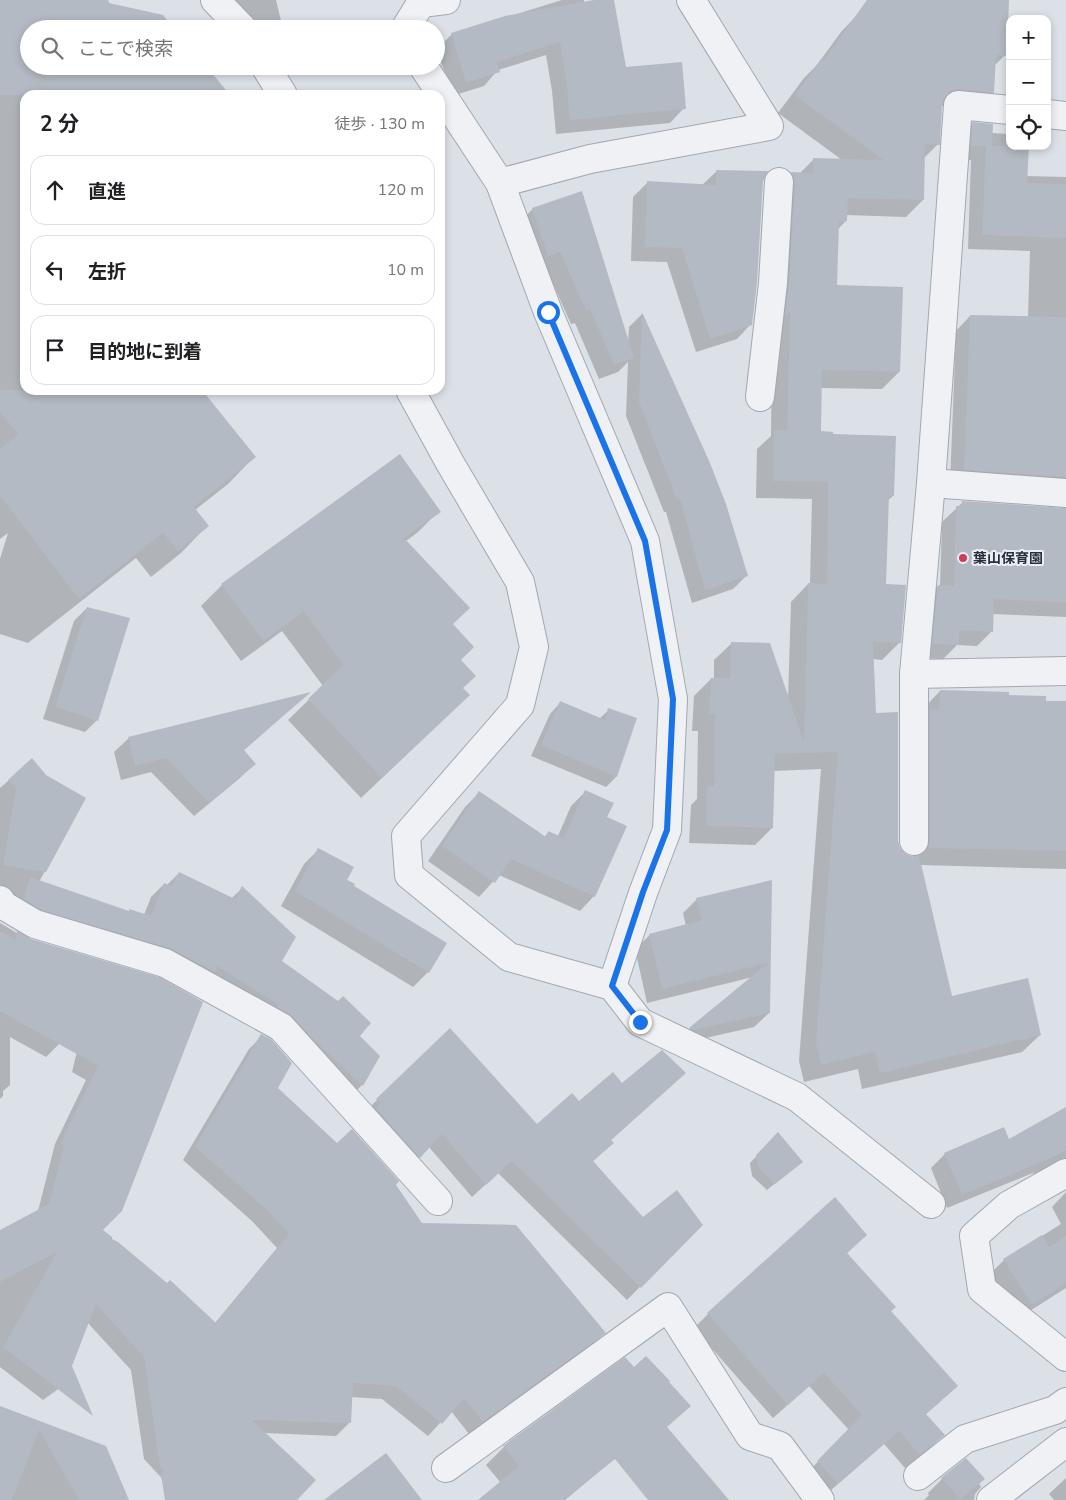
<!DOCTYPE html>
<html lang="ja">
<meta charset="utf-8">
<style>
body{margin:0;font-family:"Nunito Sans","Noto Sans JP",sans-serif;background:#f2f2f2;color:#202124}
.controls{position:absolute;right:15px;top:15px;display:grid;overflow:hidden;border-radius:10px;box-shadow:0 2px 8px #0003}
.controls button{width:45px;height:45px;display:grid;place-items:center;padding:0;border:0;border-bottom:1px solid #e0e0e0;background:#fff;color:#202124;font:25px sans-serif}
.stop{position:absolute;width:15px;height:15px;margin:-11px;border:4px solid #1a73e8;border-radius:50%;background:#fff}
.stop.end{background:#1a73e8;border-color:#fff;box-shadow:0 1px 5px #0008}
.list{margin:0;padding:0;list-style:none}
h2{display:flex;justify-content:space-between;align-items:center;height:65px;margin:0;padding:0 20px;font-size:21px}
h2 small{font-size:16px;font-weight:400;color:#757577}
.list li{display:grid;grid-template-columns:32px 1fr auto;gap:15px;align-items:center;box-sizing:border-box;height:70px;margin:0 10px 10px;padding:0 10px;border:1px solid #e0e0e0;border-radius:15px}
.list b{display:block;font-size:19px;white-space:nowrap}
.list em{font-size:16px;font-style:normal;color:#757577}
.icon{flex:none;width:28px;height:28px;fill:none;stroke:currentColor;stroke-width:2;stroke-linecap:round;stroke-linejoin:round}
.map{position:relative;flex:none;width:1066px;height:1500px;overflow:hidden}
.search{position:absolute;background:#fff;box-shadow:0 2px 8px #0003;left:20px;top:20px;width:425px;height:55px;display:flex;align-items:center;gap:12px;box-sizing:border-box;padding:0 18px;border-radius:28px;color:#757577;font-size:19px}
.panel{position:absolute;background:#fff;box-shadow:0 2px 8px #0003;left:20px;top:90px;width:425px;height:305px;border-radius:15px}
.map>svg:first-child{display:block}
.shadow{fill:#0003}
.building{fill:#b3bac3}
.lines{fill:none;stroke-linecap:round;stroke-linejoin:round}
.minor-casing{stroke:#a2a7b1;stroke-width:30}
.tertiary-casing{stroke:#a2a7b1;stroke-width:30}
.minor{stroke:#eff1f5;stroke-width:28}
.tertiary{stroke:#eff1f5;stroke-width:28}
.route{stroke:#1a73e8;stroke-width:6}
.poi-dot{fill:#cf3d57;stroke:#ebeff4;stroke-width:2}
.labels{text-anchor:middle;stroke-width:4;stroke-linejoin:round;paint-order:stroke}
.poi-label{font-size:14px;font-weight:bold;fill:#262f3d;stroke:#ebeff4;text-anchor:start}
</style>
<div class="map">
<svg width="1066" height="1500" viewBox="0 0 1066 1500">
<rect width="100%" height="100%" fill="#dce0e7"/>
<!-- shadow -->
<g class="shadow">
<path d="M0,0H107L29,29V66L228,95H25V390H200L254,457L228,484L195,510L207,526L181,553L151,577L136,558L28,643L0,634V559L8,533L0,539Z"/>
<path d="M217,0H276L283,29H250Z"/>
<path d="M562,0H584V3L600,0H613L625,69L684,108L670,123L556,134L552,91L546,55L498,70L484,86L452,96L437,49L452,34Z"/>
<path d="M880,0H1007L1005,55L994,66L993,92L976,110L941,106L938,144L924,158L923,200L906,217L846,215V221L838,229L836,286L899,372L882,389L821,388L820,433L832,435L893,496L887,501L885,585L900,642L882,660L873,659L875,715L897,842L899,849L905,855L913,858V729L923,709L940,691L1008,696L1045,702L1066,703V869L920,865L951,997L1040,1035L1022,1052L862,1089L858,1069L804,1082L799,1061L821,769L773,771L772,828L755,845L689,843L691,805L697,799L698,731H692L694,696L711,679H714V660L732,643L788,699L791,602L808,584H810L812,499L756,498L757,449L771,436L774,191L791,174H799L814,159L842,160L778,113L804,78L817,65L841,32L858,14Z"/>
<path d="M973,123L992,133L1010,134V146L1026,176L1066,177V479L1053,492L950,484L956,331L970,316L1028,317L1030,251L968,249L971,160H957L958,138Z"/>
<path d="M717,171L762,181L751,324L737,339L696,352L667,262L631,261L633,197L647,183L702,185Z"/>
<path d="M533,209L628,344L629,327L642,314L746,576L733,589L692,603L666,512H664L626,416L628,362L618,372L599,379L575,323L571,324L545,266L518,223Z"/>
<path d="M963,502L1066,509V617L993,614L992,631L977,646L957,645L943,659L918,658L924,601L938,586L940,587L942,522Z"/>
<path d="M439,511L418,532L406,541L451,625L460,660L462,688L447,716L361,798L288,720L323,686L282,631L241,661L201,606L222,585Z"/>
<path d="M87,608L97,720L85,732L43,719L74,621Z"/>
<path d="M307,694L243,751L254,763L240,778L194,816L151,772L121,780L114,752L129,738Z"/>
<path d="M560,703L599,719L609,710L616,777L606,787L531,756L550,714Z"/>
<path d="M32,760L46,776L84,799L39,882L128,912L144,915L151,897L164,884L167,885L179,873L232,898L242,888L281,962L379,1056L362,1085L349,1098L265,1021L0,905V788Z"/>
<path d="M586,791L606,818L594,896L580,911L499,875L479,897L428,861L465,807L479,793L544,837L549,832L558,836L571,806Z"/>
<path d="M319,849L352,886L445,943L428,972L413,987L281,906L304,864Z"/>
<path d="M771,882L769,1013L754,1027L679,1044L676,1043L690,1029L753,977L647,1003L635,949L650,935L686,926L683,913L697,899Z"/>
<path d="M0,923L27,939L158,979L102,1230L110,1239L215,1323L277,1248L252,1221L183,1160L249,1049L262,1036L276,1088L337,1145L394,1185L421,1224L604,1333L591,1346L469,1434L451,1411L428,1436L382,1399L351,1397L349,1423L336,1436L265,1433L296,1500H182L144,1459L131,1370L87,1322L61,1387L43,1400L0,1367V1236L38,1211L55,1144L86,1080L72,1072L94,982L59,1044L46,1057L10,1037V1085L3,1091V1096L0,1099Z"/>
<path d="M685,1073L610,1141L612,1143L592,1162L642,1218L701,1225L627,1300L498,1173L472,1197L429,1147L407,1170L364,1113L377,1100L537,1125L579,1103L622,1085Z"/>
<path d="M1066,1108V1182L1035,1178L1033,1173L947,1208L931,1168L945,1154L1008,1141Z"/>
<path d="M778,1134L801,1162L767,1190L752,1176L750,1163Z"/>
<path d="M1066,1192V1288L1017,1319L989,1275L1004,1260L1061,1224L1052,1207Z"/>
<path d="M866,1235L846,1254L942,1400L925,1415L943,1435L929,1449L905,1468L884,1444L823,1497L804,1476L849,1430L809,1386L773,1418L694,1328L708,1314Z"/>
<path d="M625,1359L666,1416L565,1500H480L501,1483L486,1465L504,1447Z"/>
<path d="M0,1408L105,1447L128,1500H0Z"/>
<path d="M966,1460L981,1487L975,1494L974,1500H924L929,1495L928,1493L942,1479Z"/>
<path d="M1066,1478V1500H1054L1049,1494Z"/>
</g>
<!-- building -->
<g class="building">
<path d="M0,0H108L109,3L163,15L174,29H29V66H206L230,95H0Z"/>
<path d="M594,0H614L626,67L682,62L686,109L570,120L566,76L560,42L497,62L500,72L466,83L451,33L505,16Z"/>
<path d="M867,0H1009L1007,56L996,55L994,93L959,89L951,91L945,97L942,104L940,145L925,144L924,200L848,198L847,221H839L837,285L903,287L900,372L822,370L821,431L833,432V434L896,436L894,496H889L886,584L906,585L901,643L873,642L876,713L898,712V841L900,848L906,854L914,857L919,855L952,996L1028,978L1041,1035L880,1073L875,1052L821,1065L816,1043L838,752L775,754L773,828L706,826L707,786H714L715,714H709L711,678H730L731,642L770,643L804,742L808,583L827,584L828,482L773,481L774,430H787L790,313L785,314L789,284L795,183L791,172L813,173V158L883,160L795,95L821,59L823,61Z"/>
<path d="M972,122L993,124L992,146H1029L1027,183L1066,184V238L982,235L986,146H971Z"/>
<path d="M716,170L768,171L763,181L757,282L752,325L710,339L682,248L645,247L647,181L716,185Z"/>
<path d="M582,191L634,358L614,365L590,309L586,311L560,252L548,256L532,208Z"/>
<path d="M642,312L710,463L726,504L748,576L705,590L680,499L677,500L639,402Z"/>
<path d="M970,315L1066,317V477L964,470Z"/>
<path d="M0,390H202L256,457L194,507L209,526L178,551L163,533L79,599L0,496V449L18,434L0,412Z"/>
<path d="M400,454L441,512L404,538L470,608L453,624L474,647L461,660L476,676L463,688L470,695L382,778L308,699L343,665L304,611L263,641L221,584Z"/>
<path d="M962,501L1066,508V603L994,599L993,632L959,630V645L932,644L938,585L954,586L956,506H962Z"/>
<path d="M87,607L130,618L98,721L55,707Z"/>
<path d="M940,690L1009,692V695L1046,696V701H1066V851L928,848L930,841V710L939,709Z"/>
<path d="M311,692L244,750L256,764L209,803L166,758L135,766L128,737Z"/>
<path d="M560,701L605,720L608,708L637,718L617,777L541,745Z"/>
<path d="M32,758L46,775L86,798L46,872L3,865L16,789L8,780Z"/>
<path d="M585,790L614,803L607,817L627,826L595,897L511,859L495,883L442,846L479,791L546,837L548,831L564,838Z"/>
<path d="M318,848L354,867L347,880L355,884L354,886L447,943L429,973L295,891Z"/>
<path d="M179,872L235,899L242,886L296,937L282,961L338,1001L343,996L371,1023L360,1036L380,1056L363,1086L312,1038L292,1016L277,1007L279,1005L217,966L215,972L170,948L41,910L24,899L30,877L129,911V909L151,916L164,883L172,886Z"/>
<path d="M772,880L770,1013L694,1030L689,1028L768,963L662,989L649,934L702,920L696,898Z"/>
<path d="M0,931L15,940L17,931L31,939L159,977L203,1002L122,1211L103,1230L112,1237V1239L118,1242L167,1283L170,1280L216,1323L289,1234L265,1208L195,1147L261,1034L271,1039L292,1063L278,1088L337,1143L352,1129L399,1181L396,1185L422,1223L516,1225L606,1333L483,1422L464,1398L442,1424L396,1386L353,1383L351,1423L252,1420L316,1480L297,1500H165L161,1475L164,1470L160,1467L144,1357L96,1304L72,1366L93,1416L3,1347L57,1252L0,1282V1230L49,1204L64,1145L60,1144L98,1066L0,1011Z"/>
<path d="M450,1028L537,1124L572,1093L579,1101L613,1072L622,1083L662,1050L686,1073L611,1140L614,1143L593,1161L643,1217L677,1190L703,1225L641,1288L512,1161L486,1185L442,1134L420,1158L376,1108L381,1103L376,1099Z"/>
<path d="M1066,1107V1150L1051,1158L962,1195L944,1153L1004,1127L1009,1139Z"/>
<path d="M778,1132L803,1162L775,1184L759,1168L756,1155Z"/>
<path d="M835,1197L867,1235L847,1253L896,1307L891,1311L958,1386L926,1414L945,1435L920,1455L899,1431L838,1484L817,1461L862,1415L824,1373L788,1405L707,1313Z"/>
<path d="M1042,1235L1049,1247L1066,1236V1283L1032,1305L1003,1259Z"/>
<path d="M646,1356L670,1381L669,1382L691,1406L667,1427L729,1500H648L615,1459L563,1500H478L519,1466L503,1446L625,1357L634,1367Z"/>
<path d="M0,1406L106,1446L129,1500H79L39,1430L12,1500H0Z"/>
<path d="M386,1453L422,1500H324Z"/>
<path d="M966,1458L985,1479L960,1499L941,1478Z"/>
</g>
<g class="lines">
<!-- minor casing -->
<g class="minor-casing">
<g id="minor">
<path d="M215,0L243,29"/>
<path d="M405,29L421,3L446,0"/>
<path d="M265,66L283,95"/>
<path d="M423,66L500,183L590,159L769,126L691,0"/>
<path d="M1010,110L958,105L931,483L1066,493"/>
<path d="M1047,114L1066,116"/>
<path d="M500,183L548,312L645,541L673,699L667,830L643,893L612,986"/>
<path d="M410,390L450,463L520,582L534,647L520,705L406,836L409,875L509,957L612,986L640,1022L797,1097L931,1204"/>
<path d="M760,397L773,283L779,182"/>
<path d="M914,674L1066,671"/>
<path d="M914,841V674L931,483"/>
<path d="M0,900L3,905L35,924L165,963L281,1027L438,1201"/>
<path d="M1066,1173L1009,1205L974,1236L982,1289L1066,1357"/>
<path d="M446,1468L668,1307L750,1436L780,1446L820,1500"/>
<path d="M918,1476L965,1439L1055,1410L1066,1402"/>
</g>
</g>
<!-- tertiary casing -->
<g class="tertiary-casing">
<path id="tertiary" d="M991,1500L1066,1442"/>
</g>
<!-- minor -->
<use href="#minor" class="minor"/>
<!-- tertiary -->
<use href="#tertiary" class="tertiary"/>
</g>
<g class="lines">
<!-- route -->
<path class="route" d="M548,312L645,541L673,699L667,830L643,892L612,986L640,1022"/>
</g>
<!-- markers -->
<circle class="poi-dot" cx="963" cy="558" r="5"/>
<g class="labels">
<!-- poi labels -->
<g class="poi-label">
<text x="973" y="563">葉山保育園</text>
</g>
</g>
</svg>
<div class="controls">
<button>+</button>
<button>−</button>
<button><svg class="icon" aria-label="locate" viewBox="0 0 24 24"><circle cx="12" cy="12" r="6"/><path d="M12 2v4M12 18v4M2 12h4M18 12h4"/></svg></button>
</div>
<div class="stop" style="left:548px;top:312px"></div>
<div class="stop end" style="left:640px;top:1022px"></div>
<div class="search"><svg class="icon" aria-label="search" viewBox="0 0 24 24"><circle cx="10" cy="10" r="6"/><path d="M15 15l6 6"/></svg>ここで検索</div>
<section class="panel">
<h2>2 分<small>徒歩 · 130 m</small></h2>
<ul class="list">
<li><svg class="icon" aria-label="ahead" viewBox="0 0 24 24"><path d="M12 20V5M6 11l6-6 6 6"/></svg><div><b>直進</b></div><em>120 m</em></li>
<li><svg class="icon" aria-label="left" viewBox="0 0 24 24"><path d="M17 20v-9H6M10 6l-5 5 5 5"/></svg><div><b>左折</b></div><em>10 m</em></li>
<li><svg class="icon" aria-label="arrive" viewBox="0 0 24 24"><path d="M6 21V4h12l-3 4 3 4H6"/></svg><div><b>目的地に到着</b></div></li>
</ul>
</section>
</div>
